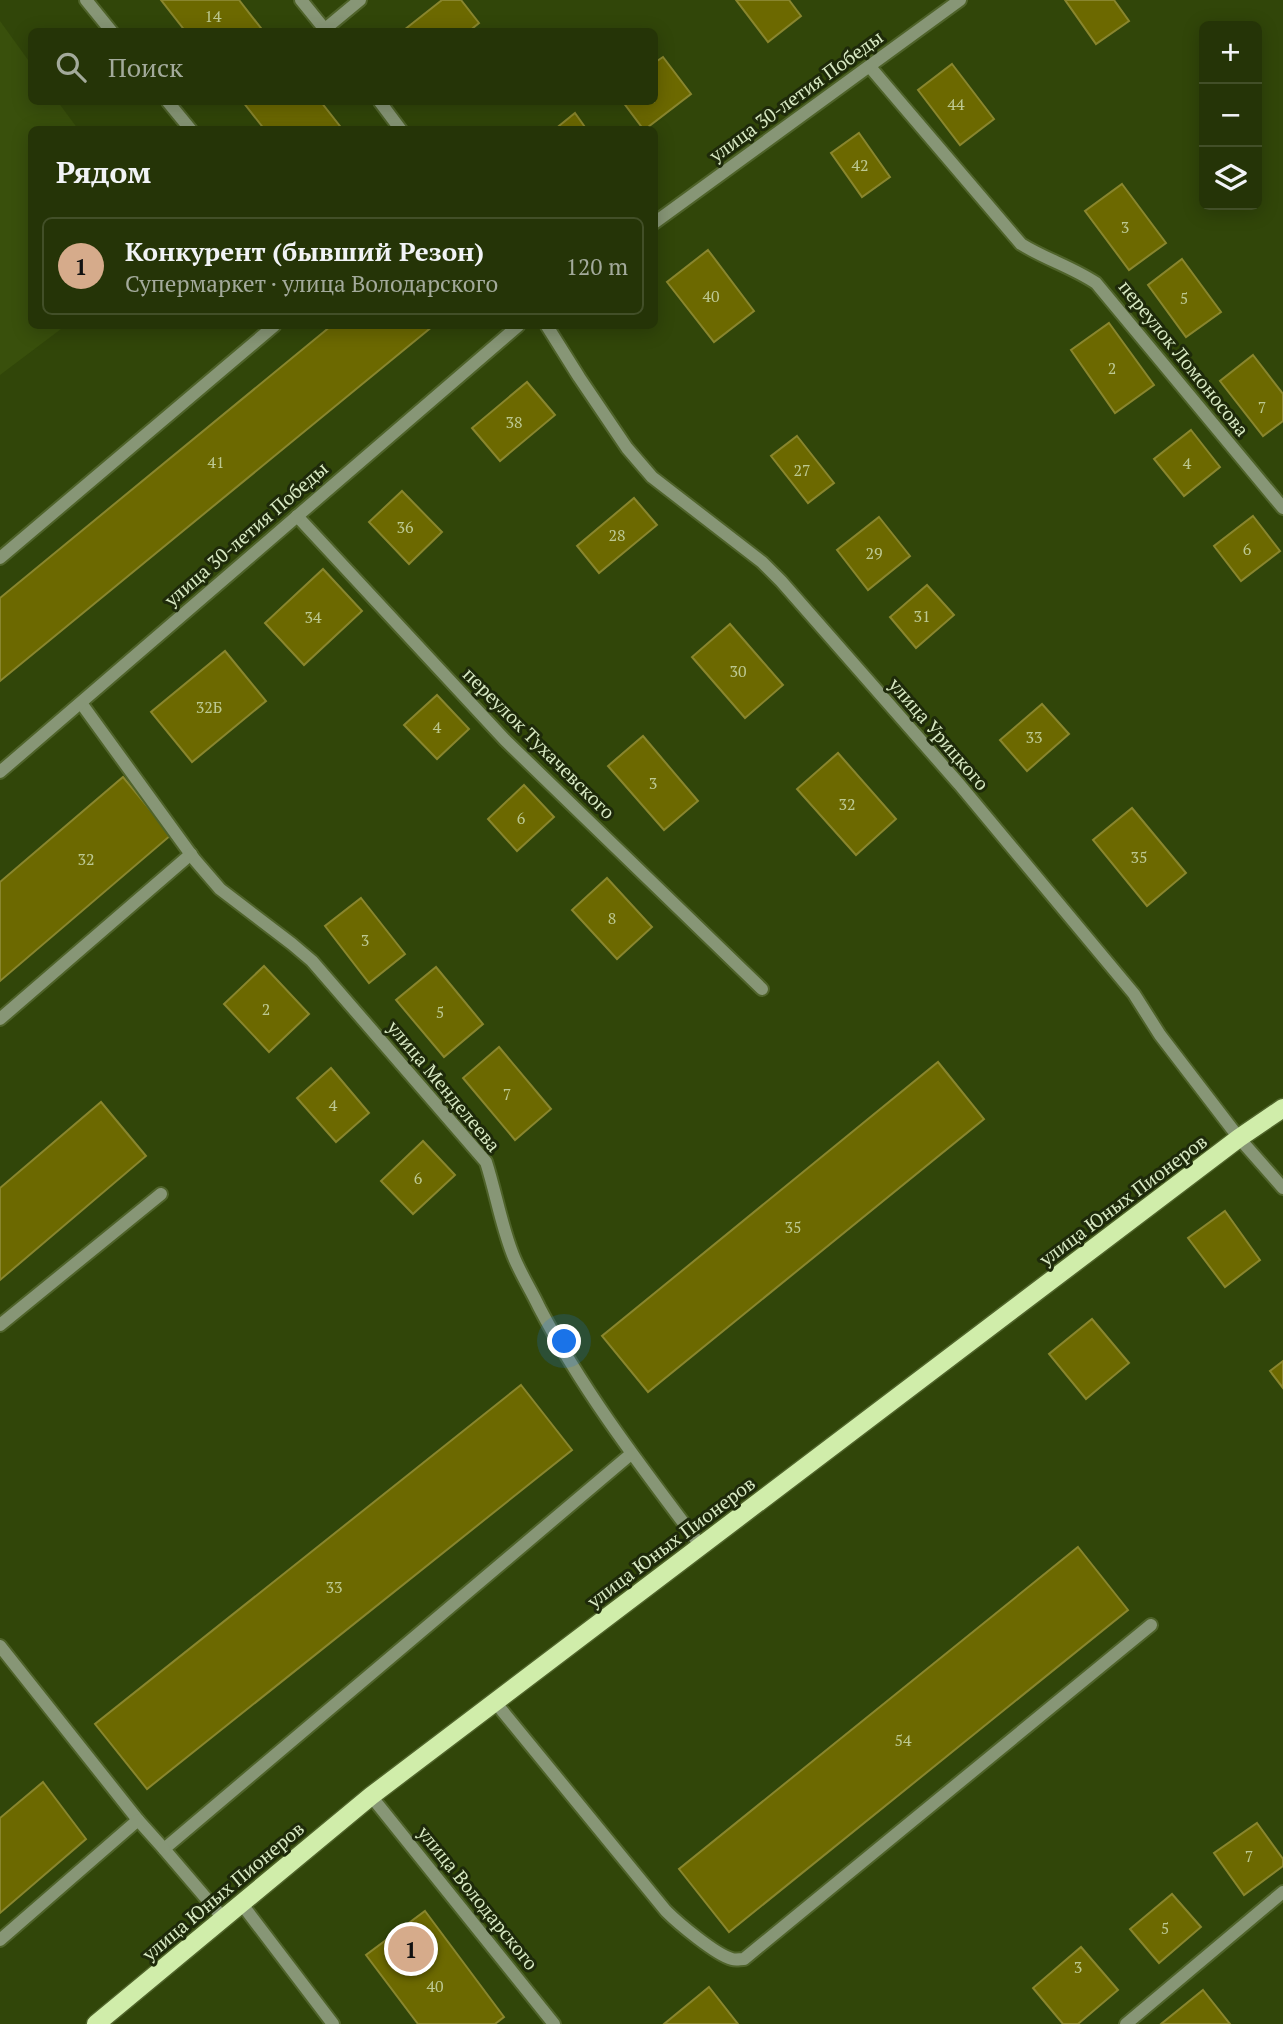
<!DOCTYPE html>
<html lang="ru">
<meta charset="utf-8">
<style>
body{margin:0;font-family:"PT Serif",serif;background:#2d3c11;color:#f1f3f6}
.controls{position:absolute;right:21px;top:21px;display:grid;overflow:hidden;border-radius:10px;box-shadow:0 4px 18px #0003}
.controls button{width:63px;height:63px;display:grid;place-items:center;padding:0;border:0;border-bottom:2px solid #424f28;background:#253407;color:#f1f3f6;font:35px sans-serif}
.you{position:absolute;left:565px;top:1342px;width:24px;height:24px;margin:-18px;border:5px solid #fff;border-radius:50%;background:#1a73e8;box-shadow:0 0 0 10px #1a73e833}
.badge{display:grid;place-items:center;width:46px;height:46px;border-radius:50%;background:#d6ab8b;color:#111;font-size:23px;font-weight:700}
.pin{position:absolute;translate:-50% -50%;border:4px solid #fff;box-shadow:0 2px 7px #0006}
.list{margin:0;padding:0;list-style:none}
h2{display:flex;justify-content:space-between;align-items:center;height:91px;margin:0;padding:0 28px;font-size:30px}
h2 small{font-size:23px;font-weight:400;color:#a3aa9b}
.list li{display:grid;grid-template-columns:46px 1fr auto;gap:21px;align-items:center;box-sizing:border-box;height:98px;margin:0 14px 14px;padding:0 14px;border:2px solid #424f28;border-radius:10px}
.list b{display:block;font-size:26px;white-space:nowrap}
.list p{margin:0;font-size:23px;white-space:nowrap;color:#a3aa9b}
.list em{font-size:23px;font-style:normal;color:#a3aa9b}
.icon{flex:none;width:38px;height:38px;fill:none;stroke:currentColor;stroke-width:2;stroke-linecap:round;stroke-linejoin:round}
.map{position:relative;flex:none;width:1283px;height:2024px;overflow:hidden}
.search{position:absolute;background:#253407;box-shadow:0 4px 18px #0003;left:28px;top:28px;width:630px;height:77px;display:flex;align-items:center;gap:18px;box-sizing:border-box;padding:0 24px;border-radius:10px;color:#a3aa9b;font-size:26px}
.panel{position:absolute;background:#253407;box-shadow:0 4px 18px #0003;left:28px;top:126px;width:630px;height:203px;border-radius:10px}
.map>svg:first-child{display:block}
.built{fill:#39500c}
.building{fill:#6c6900;stroke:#89862e;stroke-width:2}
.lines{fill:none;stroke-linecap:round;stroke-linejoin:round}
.minor-casing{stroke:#4f632a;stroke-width:16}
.major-casing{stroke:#4f632a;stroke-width:21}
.minor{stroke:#879676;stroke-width:12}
.major{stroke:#d0edaa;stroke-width:18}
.labels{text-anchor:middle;stroke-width:6;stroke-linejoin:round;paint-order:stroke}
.number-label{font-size:16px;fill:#bdc992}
.street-label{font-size:19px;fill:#d8e9c3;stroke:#1e2a0a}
</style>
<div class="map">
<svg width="1283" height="2024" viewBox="0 0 1283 2024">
<rect width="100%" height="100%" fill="#314609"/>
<!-- built -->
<path class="built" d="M0,21L31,64L32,102H58L78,129L32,130V326H65L0,375Z"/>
<!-- building -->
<g class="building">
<path d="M161,0H239L264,32H186Z"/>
<path d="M442,0H461L479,23L468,32H405L404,30Z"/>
<path d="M736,0H789L801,16L768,42Z"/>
<path d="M1065,0H1114L1129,21L1096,44Z"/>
<path d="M663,57L691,94L644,130L623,102H654V63Z"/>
<path d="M952,64L994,119L960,145L918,90Z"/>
<path d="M243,102H321L343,130H265Z"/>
<path d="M575,113L587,130H554Z"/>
<path d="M859,133L890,177L862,197L831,153Z"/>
<path d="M1122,184L1166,243L1129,270L1085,211Z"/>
<path d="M708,250L754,311L714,342L667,282Z"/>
<path d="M1182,259L1221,312L1186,337L1148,285Z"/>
<path d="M1109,323L1154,385L1115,413L1071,350Z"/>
<path d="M331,326H433L0,681V598Z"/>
<path d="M1253,355L1283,394V421L1263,436L1220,381Z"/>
<path d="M527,382L555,415L500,461L472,428Z"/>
<path d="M1191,430L1220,467L1184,496L1154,459Z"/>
<path d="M797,436L834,483L808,503L771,456Z"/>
<path d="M402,491L442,532L409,564L369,522Z"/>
<path d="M634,498L657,525L599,573L577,546Z"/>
<path d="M1253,516L1280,551L1241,581L1214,546Z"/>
<path d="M879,517L910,556L868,590L837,550Z"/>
<path d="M323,569L362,611L304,665L265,623Z"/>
<path d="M927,585L954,615L916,648L890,617Z"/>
<path d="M730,624L783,685L745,718L692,657Z"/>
<path d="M225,651L266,701L192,762L151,712Z"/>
<path d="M437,695L469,729L437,759L404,725Z"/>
<path d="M1042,704L1069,734L1027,771L1000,740Z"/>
<path d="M643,736L698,801L664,830L608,766Z"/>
<path d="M838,753L896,819L856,855L797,789Z"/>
<path d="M123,777L171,835L0,981V882Z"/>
<path d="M524,785L554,817L517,851L488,819Z"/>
<path d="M1132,808L1186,873L1147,906L1093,840Z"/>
<path d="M607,878L652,927L617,959L572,910Z"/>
<path d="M361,898L405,954L369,983L325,926Z"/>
<path d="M264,966L309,1014L269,1052L224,1004Z"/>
<path d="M436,967L483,1024L444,1057L396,1000Z"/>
<path d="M499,1047L551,1109L515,1140L463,1078Z"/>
<path d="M938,1062L984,1119L648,1392L602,1336Z"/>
<path d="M331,1068L369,1113L336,1142L297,1098Z"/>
<path d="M101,1102L146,1156L0,1280V1188Z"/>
<path d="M423,1141L455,1175L413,1214L381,1181Z"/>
<path d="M1225,1211L1260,1260L1225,1287L1188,1238Z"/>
<path d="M1092,1319L1129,1363L1086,1399L1049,1354Z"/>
<path d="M1283,1361V1388L1270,1371Z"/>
<path d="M521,1385L572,1450L147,1789L95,1724Z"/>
<path d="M1078,1547L1128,1610L729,1932L679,1869Z"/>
<path d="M43,1782L86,1839L0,1913V1818Z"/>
<path d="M1257,1823L1283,1859V1866L1244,1895L1214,1853Z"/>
<path d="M1172,1894L1201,1927L1159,1963L1130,1929Z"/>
<path d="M425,1911L504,2017L495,2024H418L366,1955Z"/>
<path d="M1081,1947L1118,1990L1078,2024H1063L1033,1988Z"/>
<path d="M709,1987L738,2024H664Z"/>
<path d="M1203,1990L1230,2024H1161Z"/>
</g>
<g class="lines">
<!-- minor casing -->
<g class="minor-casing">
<g id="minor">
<path d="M86,0L112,32"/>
<path d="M301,0L327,32"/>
<path d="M325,29L360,0"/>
<path d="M870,67L1021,244C1045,259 1072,267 1096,283L1283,508"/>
<path d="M168,102L191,130"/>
<path d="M380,102L401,130"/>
<path d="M654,223L960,0"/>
<path d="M547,326L579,377L627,448L652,477L762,562L781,581L959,784L1134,994L1160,1035L1239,1138L1283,1188"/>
<path d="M297,516L505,740L762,989"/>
<path d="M0,558L274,326"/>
<path d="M81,703L195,860L220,889L292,944L312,961L486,1162C496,1193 501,1225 513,1255C520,1273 531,1290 539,1307C584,1393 643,1469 701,1546"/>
<path d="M0,772L518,326"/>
<path d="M0,1019L191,854"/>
<path d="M0,1325L161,1194"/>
<path d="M0,1646L138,1820"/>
<path d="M495,1702L666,1911C678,1923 716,1955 732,1959C736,1960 740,1959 744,1959L1151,1625"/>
<path d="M371,1796L554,2024"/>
<path d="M241,1903L333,2024"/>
<path d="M223,1918L164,1849L631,1454"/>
<path d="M0,1940L138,1820L164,1849"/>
<path d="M1126,2024L1283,1892"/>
</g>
</g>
<!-- major casing -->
<g class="major-casing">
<path id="major" d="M96,2024L371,1796L1239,1138L1283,1108"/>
</g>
<!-- minor -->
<use href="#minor" class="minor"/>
<!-- major -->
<use href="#major" class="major"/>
</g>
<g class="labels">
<!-- number labels -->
<g class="number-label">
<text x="213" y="22">14</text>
<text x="956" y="110">44</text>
<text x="860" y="171">42</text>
<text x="1125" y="233">3</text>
<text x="711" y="302">40</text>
<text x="1184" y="304">5</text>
<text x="1112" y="374">2</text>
<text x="1262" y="413">7</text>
<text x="514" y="428">38</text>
<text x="216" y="468">41</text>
<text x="1187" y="469">4</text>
<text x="802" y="476">27</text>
<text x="405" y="533">36</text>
<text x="617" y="541">28</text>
<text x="1247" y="555">6</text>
<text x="874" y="559">29</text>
<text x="922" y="622">31</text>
<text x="313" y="623">34</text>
<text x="738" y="677">30</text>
<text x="209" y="713">32Б</text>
<text x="437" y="733">4</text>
<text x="1034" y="743">33</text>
<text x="653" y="789">3</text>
<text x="847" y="810">32</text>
<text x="521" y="824">6</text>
<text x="1139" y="863">35</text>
<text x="86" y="865">32</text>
<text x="612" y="924">8</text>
<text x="365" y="946">3</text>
<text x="266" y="1015">2</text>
<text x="440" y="1018">5</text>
<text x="507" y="1100">7</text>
<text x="333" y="1111">4</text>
<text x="418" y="1184">6</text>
<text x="793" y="1233">35</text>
<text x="334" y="1593">33</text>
<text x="903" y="1746">54</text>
<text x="1249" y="1862">7</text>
<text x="1165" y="1934">5</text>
<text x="1078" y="1973">3</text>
<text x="435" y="1992">40</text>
</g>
<!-- street labels -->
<g class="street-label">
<text transform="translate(796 96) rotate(-36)" y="7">улица 30-летия Победы</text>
<text transform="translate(1184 358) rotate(51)" y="7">переулок Ломоносова</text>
<text transform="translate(246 534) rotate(-41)" y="7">улица 30-летия Победы</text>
<text transform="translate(939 734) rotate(49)" y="7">улица Урицкого</text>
<text transform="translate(539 743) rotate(45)" y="7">переулок Тухачевского</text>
<text transform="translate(444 1086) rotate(50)" y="7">улица Менделеева</text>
<text transform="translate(1123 1200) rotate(-37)" y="7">улица Юных Пионеров</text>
<text transform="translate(671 1542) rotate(-37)" y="7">улица Юных Пионеров</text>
<text transform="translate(223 1891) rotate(-40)" y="7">улица Юных Пионеров</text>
<text transform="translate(478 1898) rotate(51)" y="7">улица Володарского</text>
</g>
</g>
</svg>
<div class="controls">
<button>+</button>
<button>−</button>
<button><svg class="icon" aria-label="layers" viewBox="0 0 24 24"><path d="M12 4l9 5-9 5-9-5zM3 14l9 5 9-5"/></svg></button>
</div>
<div class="you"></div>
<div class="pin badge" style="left:411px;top:1949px">1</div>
<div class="search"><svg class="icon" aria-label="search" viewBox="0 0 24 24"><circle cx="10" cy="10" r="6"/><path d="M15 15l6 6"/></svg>Поиск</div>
<section class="panel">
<h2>Рядом<small></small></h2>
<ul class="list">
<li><span class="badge">1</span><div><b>Конкурент (бывший Резон)</b><p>Супермаркет · улица Володарского</p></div><em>120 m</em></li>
</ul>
</section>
</div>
